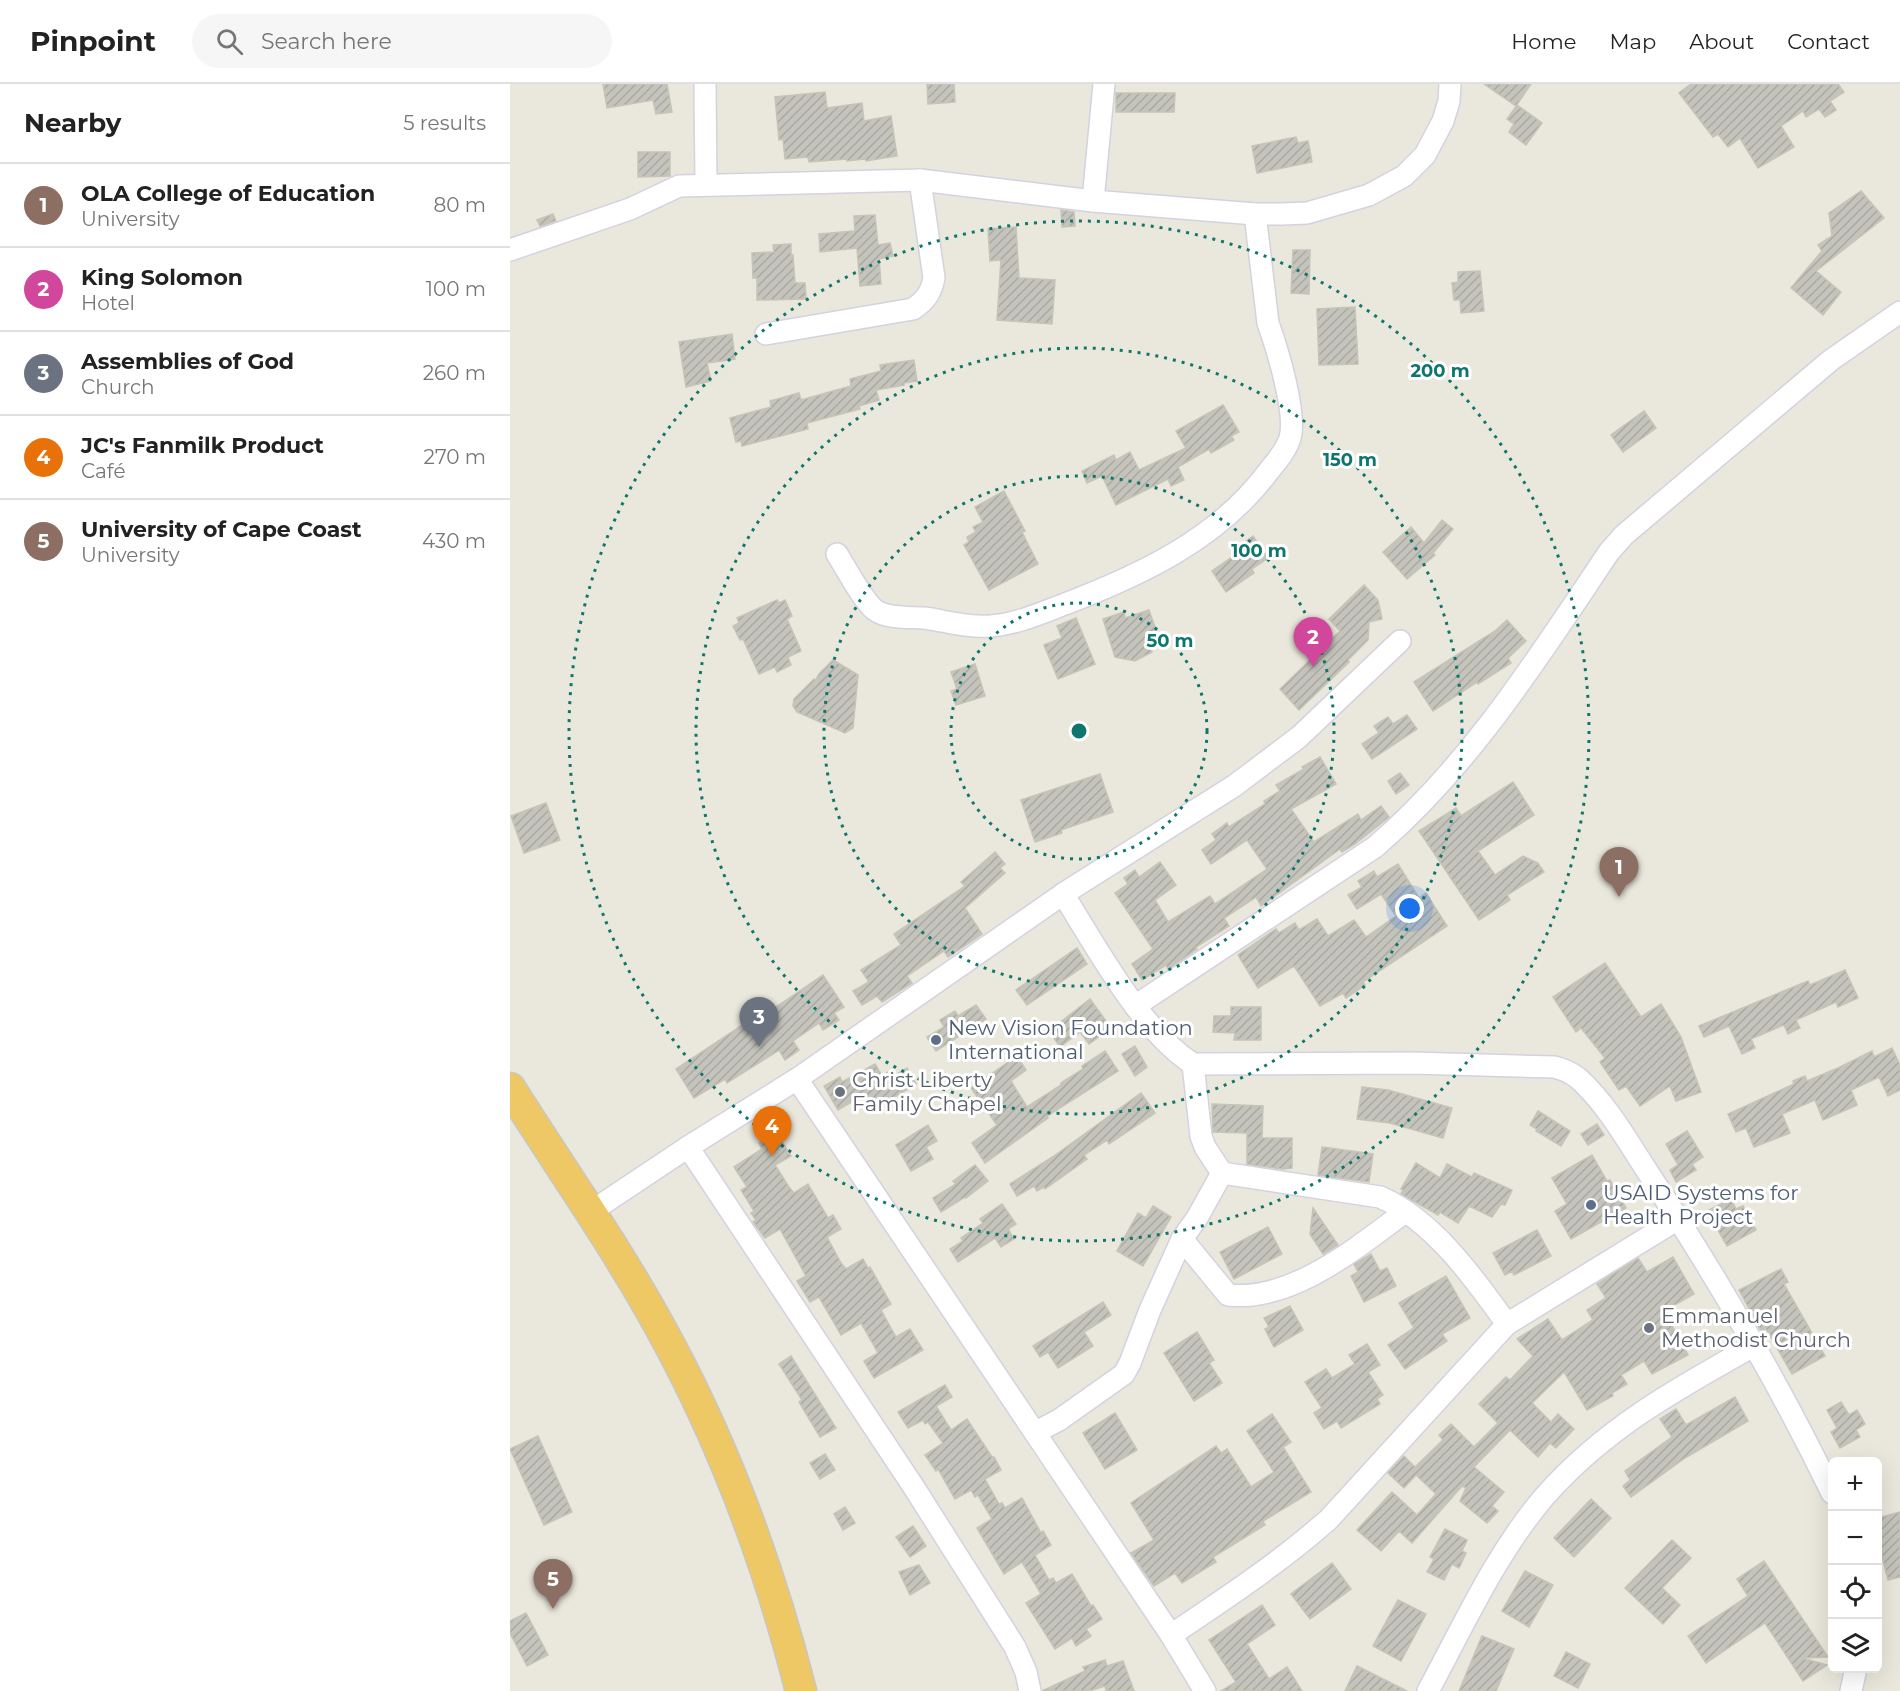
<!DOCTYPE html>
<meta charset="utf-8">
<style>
body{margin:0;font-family:Montserrat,sans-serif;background:#f6f6f6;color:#222}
.controls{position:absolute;right:18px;bottom:18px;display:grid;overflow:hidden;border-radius:9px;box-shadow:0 6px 24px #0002}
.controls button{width:54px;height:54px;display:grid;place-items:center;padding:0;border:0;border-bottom:2px solid #e0e0e0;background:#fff;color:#222;font:30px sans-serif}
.you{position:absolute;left:900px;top:825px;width:21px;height:21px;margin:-15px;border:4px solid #fff;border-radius:50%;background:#1a73e8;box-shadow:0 0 0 9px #1a73e833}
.badge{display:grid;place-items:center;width:39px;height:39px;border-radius:50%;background:#5d4ce7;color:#fff;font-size:20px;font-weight:700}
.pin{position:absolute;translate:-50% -50px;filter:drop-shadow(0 2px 3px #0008)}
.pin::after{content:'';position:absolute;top:32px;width:21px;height:18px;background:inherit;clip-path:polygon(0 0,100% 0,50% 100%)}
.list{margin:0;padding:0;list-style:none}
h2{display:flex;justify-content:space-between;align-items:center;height:78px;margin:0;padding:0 24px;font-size:26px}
h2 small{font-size:20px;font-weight:400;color:#767676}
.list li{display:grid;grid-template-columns:39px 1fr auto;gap:18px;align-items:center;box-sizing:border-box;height:84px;padding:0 24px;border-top:2px solid #e0e0e0}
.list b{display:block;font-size:22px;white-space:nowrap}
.list p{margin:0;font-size:20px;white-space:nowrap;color:#767676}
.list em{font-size:20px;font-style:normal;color:#767676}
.icon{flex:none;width:33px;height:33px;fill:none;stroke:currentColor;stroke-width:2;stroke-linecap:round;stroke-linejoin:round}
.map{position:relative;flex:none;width:1390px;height:1607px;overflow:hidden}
header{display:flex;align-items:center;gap:36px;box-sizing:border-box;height:84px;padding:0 30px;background:#fff;border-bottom:2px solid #e0e0e0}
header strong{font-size:28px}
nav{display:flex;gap:33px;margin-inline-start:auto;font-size:21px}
.search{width:420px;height:54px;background:#f6f6f6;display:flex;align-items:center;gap:15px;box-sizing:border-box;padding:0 21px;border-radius:33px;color:#767676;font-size:22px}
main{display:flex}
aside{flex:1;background:#fff}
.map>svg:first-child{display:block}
.building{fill:url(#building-hatch);stroke:#c5c4b6;stroke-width:1.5}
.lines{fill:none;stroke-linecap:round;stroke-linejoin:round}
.minor-casing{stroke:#d3d2e0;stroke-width:24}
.highway-casing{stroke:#c7c7c7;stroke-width:33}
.minor{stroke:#fff;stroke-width:21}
.highway{stroke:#edc864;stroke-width:30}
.ring{fill:none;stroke:#0f766e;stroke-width:3;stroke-dasharray:3 6}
.service-dot{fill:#5c6f8a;stroke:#fff;stroke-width:2}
.worship-dot{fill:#6b7280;stroke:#fff;stroke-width:2}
.labels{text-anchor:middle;stroke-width:6;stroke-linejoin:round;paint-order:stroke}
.service-label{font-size:21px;fill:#4e5e75;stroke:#fff;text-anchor:start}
.worship-label{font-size:21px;fill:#5b616d;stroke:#fff;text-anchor:start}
.centre{fill:#0f766e;stroke:#fff;stroke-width:3}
.ring-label{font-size:18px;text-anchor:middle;font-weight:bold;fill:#0f766e;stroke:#fff;stroke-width:6;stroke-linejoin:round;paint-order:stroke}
</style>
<header>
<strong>Pinpoint</strong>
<div class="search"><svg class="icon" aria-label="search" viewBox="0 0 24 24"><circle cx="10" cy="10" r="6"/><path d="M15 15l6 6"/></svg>Search here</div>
<nav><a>Home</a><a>Map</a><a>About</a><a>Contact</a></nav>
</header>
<main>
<aside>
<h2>Nearby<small>5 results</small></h2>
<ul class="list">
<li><span class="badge" style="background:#8d6e63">1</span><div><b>OLA College of Education</b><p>University</p></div><em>80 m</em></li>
<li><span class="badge" style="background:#d1479c">2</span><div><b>King Solomon</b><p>Hotel</p></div><em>100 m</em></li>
<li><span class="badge" style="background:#6b7280">3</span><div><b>Assemblies of God</b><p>Church</p></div><em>260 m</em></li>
<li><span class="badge" style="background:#e8710a">4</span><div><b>JC's Fanmilk Product</b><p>Café</p></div><em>270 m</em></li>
<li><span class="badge" style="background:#8d6e63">5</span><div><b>University of Cape Coast</b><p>University</p></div><em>430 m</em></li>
</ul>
</aside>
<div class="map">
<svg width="1390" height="1607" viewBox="0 0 1390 1607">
<defs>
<pattern id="building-hatch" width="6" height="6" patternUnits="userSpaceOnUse" patternTransform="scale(1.5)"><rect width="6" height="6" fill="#c5c4bc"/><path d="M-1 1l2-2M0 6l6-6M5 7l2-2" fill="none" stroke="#a9a8a2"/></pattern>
</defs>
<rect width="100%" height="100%" fill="#eae8dc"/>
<!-- building -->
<g class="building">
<path d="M93,0H157L162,28L146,30L143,16L97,24Z"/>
<path d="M417,0H444L445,18L418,20Z"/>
<path d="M974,0H1021L1006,22Z"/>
<path d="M1181,0H1328L1334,8L1320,17L1326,26L1315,33L1309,25L1296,33L1293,27L1271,42L1284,63L1248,84L1230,54L1218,63L1208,50L1203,53L1169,9Z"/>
<path d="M315,8L317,24L352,19L354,37L381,32L387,72L356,77L355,75L337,77V75L299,78L298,73L275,75L273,55L269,56L265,13Z"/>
<path d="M606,9H665L664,28H606Z"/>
<path d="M1007,21L1032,39L1016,61L999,48L1004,40L997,35Z"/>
<path d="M786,53L788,59L798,57L802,78L747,89L742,62Z"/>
<path d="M128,68H160V92L128,93Z"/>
<path d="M1351,107L1374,134L1306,187L1331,208L1313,231L1281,204L1312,167L1308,161L1322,152L1319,129Z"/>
<path d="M551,126L564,128L565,142L552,143Z"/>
<path d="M43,130L46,137L30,142L27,136Z"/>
<path d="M365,131L368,161L380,159L383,172L369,175L371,200L350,202L347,164L310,168L309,150L345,147L344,132Z"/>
<path d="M506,143L509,194L545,196L542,240L487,236L491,176L480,177L478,145Z"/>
<path d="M281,160V171H283L285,199H295L296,215L247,216V194H243L242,169L264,168L263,161Z"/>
<path d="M783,166H800L799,210L781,209Z"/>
<path d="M970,187L974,227L951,229L950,216H944L942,199L948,198V188Z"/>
<path d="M845,223L848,280L809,281L807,225Z"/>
<path d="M222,250L225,275L197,279L201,297L176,303L169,258Z"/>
<path d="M404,276L407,297L394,299V301L366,306L369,316L349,322L350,325L297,339L298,345L232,362L231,357L226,358L220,334L261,323L260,317L289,309L291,316L341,302L340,295L371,287L370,281Z"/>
<path d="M713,321L729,348L721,352L724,356L701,369L699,365L668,383L674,396L661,402L658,395L606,421L592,392L577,399L572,387L604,371L606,376L620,368L629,386L676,364L666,347Z"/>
<path d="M1134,327L1146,344L1113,368L1101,351Z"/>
<path d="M494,407L515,447L512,448L528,480L479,506L454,461L459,458L457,453L466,448L463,443L473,438L465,423Z"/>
<path d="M932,436L943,445L923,469L925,471L897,495L873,468L901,443L914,459Z"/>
<path d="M743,452L758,474L742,485L744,489L716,508L702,487L735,464L732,460Z"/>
<path d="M854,501L868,516L872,535L859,538L858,556L838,576L839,578L789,626L770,605L830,547L819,535Z"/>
<path d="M267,516L269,519L275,516L282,532L277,535L291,567L278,573L281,581L267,588L265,583L249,590L233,555L230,556L223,542L229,539L227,534Z"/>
<path d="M639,526L650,558L640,561L642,568L625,577L605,573L593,535L614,528L615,534Z"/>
<path d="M566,534L585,580L548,595L534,561L552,554L547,542Z"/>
<path d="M997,536L1016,557L998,574L1001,579L968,600L967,598L923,627L904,598L985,547Z"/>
<path d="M323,576L348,591L343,644L335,649L287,628L283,622L284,615L304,595L305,597L309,590Z"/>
<path d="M465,580L475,612L446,621L441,607L447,605L441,588Z"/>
<path d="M897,631L907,645L862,675L852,660L869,649L864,642L878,633L883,640Z"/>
<path d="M810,673L826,700L781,725L804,758L848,730L851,736L871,722L879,733L845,760L832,768L830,765L751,822L746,813L714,834L719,842L686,863L687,865L658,885L656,881L632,896L622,880L643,865L605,809L618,800L614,794L625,786L629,793L650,778L666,801L645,816L658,838L700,812L705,820L757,785L737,756L701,780L692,766L706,756L702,750L717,739L719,743L755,720L754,717L770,707L766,701L794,685L792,683Z"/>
<path d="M890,689L899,701L886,710L878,697Z"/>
<path d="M590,690L603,728L551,746L552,749L525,758L511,716Z"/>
<path d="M1003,698L1024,731L968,767L985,791L1013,772L1028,779L1034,788L997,811L1000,816L969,836L909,747L946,724L951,732Z"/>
<path d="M36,719L50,756L14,769L1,732Z"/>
<path d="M485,768L495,780L490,784L495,789L455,824L472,850L438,873L434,867L397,892L402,899L372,918L367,912L352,921L343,907L359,898L351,886L391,861L384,850L455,802L451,798Z"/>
<path d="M888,780L909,814L916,809L937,842L853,898L855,901L836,914L833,909L810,922L784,882L748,904L728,871L766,845L769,849L785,839L789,846L807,835L818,852L844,836L856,853L886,832L871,810L847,825L838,811L852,803L848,797L864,787L867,793Z"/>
<path d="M567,864L577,880L517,921L506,906Z"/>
<path d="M1095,879L1131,933L1151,920L1171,953L1191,1008L1166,1017L1160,1002L1130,1022L1116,1002L1109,1006L1090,978L1095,974L1071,944L1066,948L1043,913Z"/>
<path d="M1335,886L1348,914L1328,923L1326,918L1286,936L1290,944L1278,950L1274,941L1241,955L1245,964L1232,970L1219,942L1194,953L1189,942L1298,897L1300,901Z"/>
<path d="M313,891L334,923L324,929L329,936L313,946L309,939L283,957L289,966L275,976L269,966L217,999L215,995L184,1014L166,985L246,932L242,926L258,916L263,925Z"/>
<path d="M580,915L601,944L579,960L570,948L550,963L539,947Z"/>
<path d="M466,921L476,935L426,967L417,953L434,943L430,936L445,927L448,932Z"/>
<path d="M721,923H751V956H724L725,949L703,948L704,932H721Z"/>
<path d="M625,962L637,983L625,992L612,970Z"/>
<path d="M1382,964L1390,981V1006L1378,1012L1369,993L1341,1006L1347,1021L1313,1036L1305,1016L1272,1030L1280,1049L1244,1063L1236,1044L1226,1048L1218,1030L1284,1000L1283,997L1295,992L1297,997L1328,984L1362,967L1364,973Z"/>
<path d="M595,967L608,987L537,1032L538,1034L475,1079L462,1059L487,1041L461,1004L507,972L516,986L501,997L517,1023L551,1001V999L573,985L572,982Z"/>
<path d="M365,980L372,992L378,988L382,993L397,984L406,1000L362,1027L353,1011L328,1026L314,1002L330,993L332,998Z"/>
<path d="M852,1003L878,1006L942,1024L933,1054L880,1039L847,1035Z"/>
<path d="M631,1009L645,1029L599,1060L597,1056L574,1071L577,1075L535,1105L534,1103L527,1107L524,1102L507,1112L500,1100L544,1072Z"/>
<path d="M702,1020L753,1022L752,1054H782V1084L772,1085L737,1080V1049L703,1048Z"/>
<path d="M1028,1027L1060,1047L1051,1062L1026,1047L1027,1045L1020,1041Z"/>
<path d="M1087,1040L1094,1051L1078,1061L1071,1050Z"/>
<path d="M418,1041L427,1057L416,1063L423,1075L401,1087L386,1061Z"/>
<path d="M1177,1047L1193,1073L1182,1080L1186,1086L1166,1098L1160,1086L1168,1081L1156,1060Z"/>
<path d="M266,1048L281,1072L265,1081L279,1103L284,1109L298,1100L318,1134L323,1131L331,1145L317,1153L331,1179L336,1185L353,1175L358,1184L360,1183L381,1220L371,1226L386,1253L400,1245L413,1266L364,1294L354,1277L368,1269L351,1239L331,1251L309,1213L300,1218L287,1197L296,1192L270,1145L255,1154L243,1138L246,1136L241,1129L244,1127L231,1106L237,1103L224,1083L252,1065L249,1059Z"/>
<path d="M812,1063L863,1070L859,1098L808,1091Z"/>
<path d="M1082,1071L1097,1097L1100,1096L1116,1124L1061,1155L1045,1127L1057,1120L1042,1094Z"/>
<path d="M906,1079L930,1094L937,1080L962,1093L964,1089L1002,1106L995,1121L991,1120L982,1133L959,1122L948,1139L930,1128L928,1131L891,1110L893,1106L891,1105Z"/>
<path d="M465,1081L478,1097L456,1114L455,1113L431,1128L423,1114L446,1100L443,1097Z"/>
<path d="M1221,1115L1226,1125L1233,1122L1246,1146L1217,1162L1197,1127Z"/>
<path d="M492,1120L506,1140L498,1145L504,1155L491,1163L485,1154L448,1178L440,1165L453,1157L451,1154L473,1139L470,1135Z"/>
<path d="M643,1122L661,1133L633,1182L607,1167L628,1129L636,1134Z"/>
<path d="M803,1124L828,1161L813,1170L800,1150Z"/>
<path d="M758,1143L772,1170L724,1195L710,1168Z"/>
<path d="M1027,1146L1041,1172L1004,1191L1002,1187L995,1191L983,1169Z"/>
<path d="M861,1170L870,1187L877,1184L886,1202L854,1218L841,1192L848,1188L844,1180Z"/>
<path d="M1163,1173L1184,1210L1154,1227L1178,1271L1142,1290L1134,1277L1111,1291L1117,1300L1102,1309L1103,1312L1077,1326L1054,1288L1022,1319L1041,1338L1048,1330L1064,1345L1046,1364L1040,1359L1028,1373L1000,1346L964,1383L994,1408L982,1422L988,1427L977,1439L950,1417L956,1404L952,1402L902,1459L889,1447L871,1467L847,1446L882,1408L907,1431L926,1410L906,1391L894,1404L878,1389L894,1372L905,1383L933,1356L929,1351L941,1340L964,1363L988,1339L969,1320L996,1293L1000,1296L1023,1272L1007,1255L1038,1235L1052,1256L1083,1236L1077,1226L1096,1214L1087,1200L1128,1174L1137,1188Z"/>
<path d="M1271,1185L1278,1198L1274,1200L1315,1272L1282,1290L1256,1245L1251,1247L1229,1206Z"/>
<path d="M936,1192L960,1234L932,1250L937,1257L895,1285L878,1261L904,1244L889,1219Z"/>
<path d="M593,1218L601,1231L574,1248L583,1262L548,1284L538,1268L530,1273L523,1262Z"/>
<path d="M780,1222L793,1246L764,1263L755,1245L759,1243L754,1234Z"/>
<path d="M687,1248L704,1276L699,1279L712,1299L684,1317L654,1269Z"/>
<path d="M857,1260L870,1281L858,1288L873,1311L867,1315L870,1320L831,1344L827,1337L814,1345L804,1329L812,1324L795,1298L816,1285L822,1294L845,1280L839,1271Z"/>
<path d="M281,1272L326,1344L310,1353L289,1318L292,1316L269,1280Z"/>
<path d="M435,1301L442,1313L426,1322L441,1346L457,1335L482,1373H484L491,1386L475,1395L489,1420L492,1419L495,1424L512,1414L531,1449L533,1447L541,1461L525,1471L539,1496L543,1494L546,1499L562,1490L581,1522L583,1521L592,1535L576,1545L581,1552L566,1562L562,1554L545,1565L516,1519L531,1510L512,1478L494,1490L467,1444L482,1435L468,1411L465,1413L461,1406L445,1415L428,1385L426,1387L415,1371L433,1359L418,1338L415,1340L413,1336L398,1344L388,1328Z"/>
<path d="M1225,1313L1238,1337L1175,1374L1121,1413L1113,1402L1120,1396L1115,1387L1162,1353L1150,1335L1166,1325L1176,1341Z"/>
<path d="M1331,1318L1339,1331L1347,1326L1355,1340L1346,1346L1350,1353L1330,1364L1321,1348L1327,1344L1317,1326Z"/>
<path d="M605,1329L627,1366L595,1385L573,1349Z"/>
<path d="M762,1330L781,1358L773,1363L801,1408L753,1437L755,1441L703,1473L706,1478L672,1499L665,1489L644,1502L621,1469L644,1456L621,1419L706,1362L711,1369L717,1365L741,1403L764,1388L737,1347Z"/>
<path d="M28,1352L62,1428L34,1441L0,1365Z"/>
<path d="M315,1370L325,1386L310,1395L300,1379Z"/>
<path d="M1081,1415L1101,1434L1064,1473L1044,1454Z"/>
<path d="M335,1423L345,1439L333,1446L324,1430Z"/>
<path d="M1390,1428V1493L1378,1496L1368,1457V1434Z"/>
<path d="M403,1442L416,1462L400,1473L386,1453Z"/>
<path d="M935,1445L957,1456L952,1467L956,1469L949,1484L942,1480L934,1496L917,1488L924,1475L920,1473Z"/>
<path d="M1162,1456L1181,1474L1152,1504L1170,1521L1153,1540L1115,1504Z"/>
<path d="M1254,1477L1318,1573L1292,1574L1317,1581L1293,1597L1255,1539L1196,1579L1178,1552L1238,1512L1227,1495Z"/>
<path d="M822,1479L841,1505L800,1535L781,1510Z"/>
<path d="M409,1481L420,1499L400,1511L389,1488Z"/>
<path d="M1015,1487L1043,1501L1019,1543L992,1527Z"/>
<path d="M888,1516L916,1530L891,1577L863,1562Z"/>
<path d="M752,1521L765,1541L737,1560L759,1595L777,1583L792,1607H711L726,1598L699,1556Z"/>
<path d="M16,1529L38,1571L17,1582L0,1549V1537Z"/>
<path d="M972,1552L1004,1565L986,1607H949Z"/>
<path d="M1056,1568L1080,1580L1068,1604L1044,1592Z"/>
<path d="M595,1576L597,1582L613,1577L624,1607H596L595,1602L579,1607H532L575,1587L573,1583Z"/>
<path d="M847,1582L897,1607H835Z"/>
</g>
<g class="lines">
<!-- minor casing -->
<g class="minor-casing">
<g id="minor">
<path d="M195,0L196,100"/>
<path d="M594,0L583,117L745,130H772L797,129L859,111L894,92L915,71L933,37L939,17L940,0"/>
<path d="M0,166L120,125L169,102L410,96L583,117"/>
<path d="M256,250L403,225C416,216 421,209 424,194L410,96"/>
<path d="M327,470C335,483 354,518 365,526C377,535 400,533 414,534C436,537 459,544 481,542C507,540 531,529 555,520C631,491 708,455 758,388C766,378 776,367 780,354C787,329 767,264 758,239L745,130"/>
<path d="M553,810C586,862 631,947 683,980L902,979L1044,983C1053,985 1060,988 1068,994C1098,1021 1119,1060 1141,1093C1208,1195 1269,1300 1322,1409"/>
<path d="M625,922L865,763C961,681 1029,572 1099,468L1114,451L1321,276L1390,228"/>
<path d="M683,980L691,1052L695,1063L712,1089L870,1113C923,1136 964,1194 997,1240"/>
<path d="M287,995L661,1551L695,1607"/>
<path d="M178,1063L405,1405L505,1563L516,1588L520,1607"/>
<path d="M79,1129L178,1063L287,995L553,810L724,702L789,653L890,557"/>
<path d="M672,1155L718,1211C782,1218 846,1164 895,1128"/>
<path d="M526,1348L549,1336L614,1290L620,1279L640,1226L672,1155L687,1134L712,1089"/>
<path d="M661,1551C715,1515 769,1479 818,1436L997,1240L1168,1135"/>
<path d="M918,1607C954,1541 986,1469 1035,1412C1095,1344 1168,1304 1245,1261"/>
<path d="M1341,1607L1346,1584"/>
</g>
</g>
<!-- highway casing -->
<g class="highway-casing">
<path id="highway" d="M0,1004C50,1083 105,1161 150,1243C213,1357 259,1481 291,1607"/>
</g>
<!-- minor -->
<use href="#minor" class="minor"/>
<!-- highway -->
<use href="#highway" class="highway"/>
</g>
<!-- distance rings -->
<g class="ring">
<circle cx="569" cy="647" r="128"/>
<circle cx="569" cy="647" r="255"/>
<circle cx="569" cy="647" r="383"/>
<circle cx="569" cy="647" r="510"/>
</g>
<!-- markers -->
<g class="service-dot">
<circle cx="426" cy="956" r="6"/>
<circle cx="1081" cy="1121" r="6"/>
</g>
<g class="worship-dot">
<circle cx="330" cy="1008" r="6"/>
<circle cx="1139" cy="1244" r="6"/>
</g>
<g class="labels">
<!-- service labels -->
<g class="service-label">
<text x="438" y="951">New Vision Foundation<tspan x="438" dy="24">International</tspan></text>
<text x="1093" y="1116">USAID Systems for<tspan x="1093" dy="24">Health Project</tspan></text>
</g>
<!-- worship labels -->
<g class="worship-label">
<text x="342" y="1003">Christ Liberty<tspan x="342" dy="24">Family Chapel</tspan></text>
<text x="1151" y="1239">Emmanuel<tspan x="1151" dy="24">Methodist Church</tspan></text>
</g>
</g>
<circle cx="569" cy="647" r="9" class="centre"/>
<g class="ring-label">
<text x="930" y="293">200 m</text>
<text x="840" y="382">150 m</text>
<text x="749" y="473">100 m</text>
<text x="660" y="563">50 m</text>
</g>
</svg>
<div class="controls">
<button>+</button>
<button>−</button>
<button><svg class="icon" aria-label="locate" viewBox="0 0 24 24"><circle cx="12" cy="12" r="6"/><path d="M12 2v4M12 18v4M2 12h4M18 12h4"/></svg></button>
<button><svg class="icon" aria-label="layers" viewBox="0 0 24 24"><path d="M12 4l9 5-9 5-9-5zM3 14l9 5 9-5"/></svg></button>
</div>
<div class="you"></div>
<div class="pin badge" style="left:1109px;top:813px;background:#8d6e63">1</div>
<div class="pin badge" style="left:803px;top:583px;background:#d1479c">2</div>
<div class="pin badge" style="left:249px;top:963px;background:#6b7280">3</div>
<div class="pin badge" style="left:262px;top:1072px;background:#e8710a">4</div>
<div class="pin badge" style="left:43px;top:1525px;background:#8d6e63">5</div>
</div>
</main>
